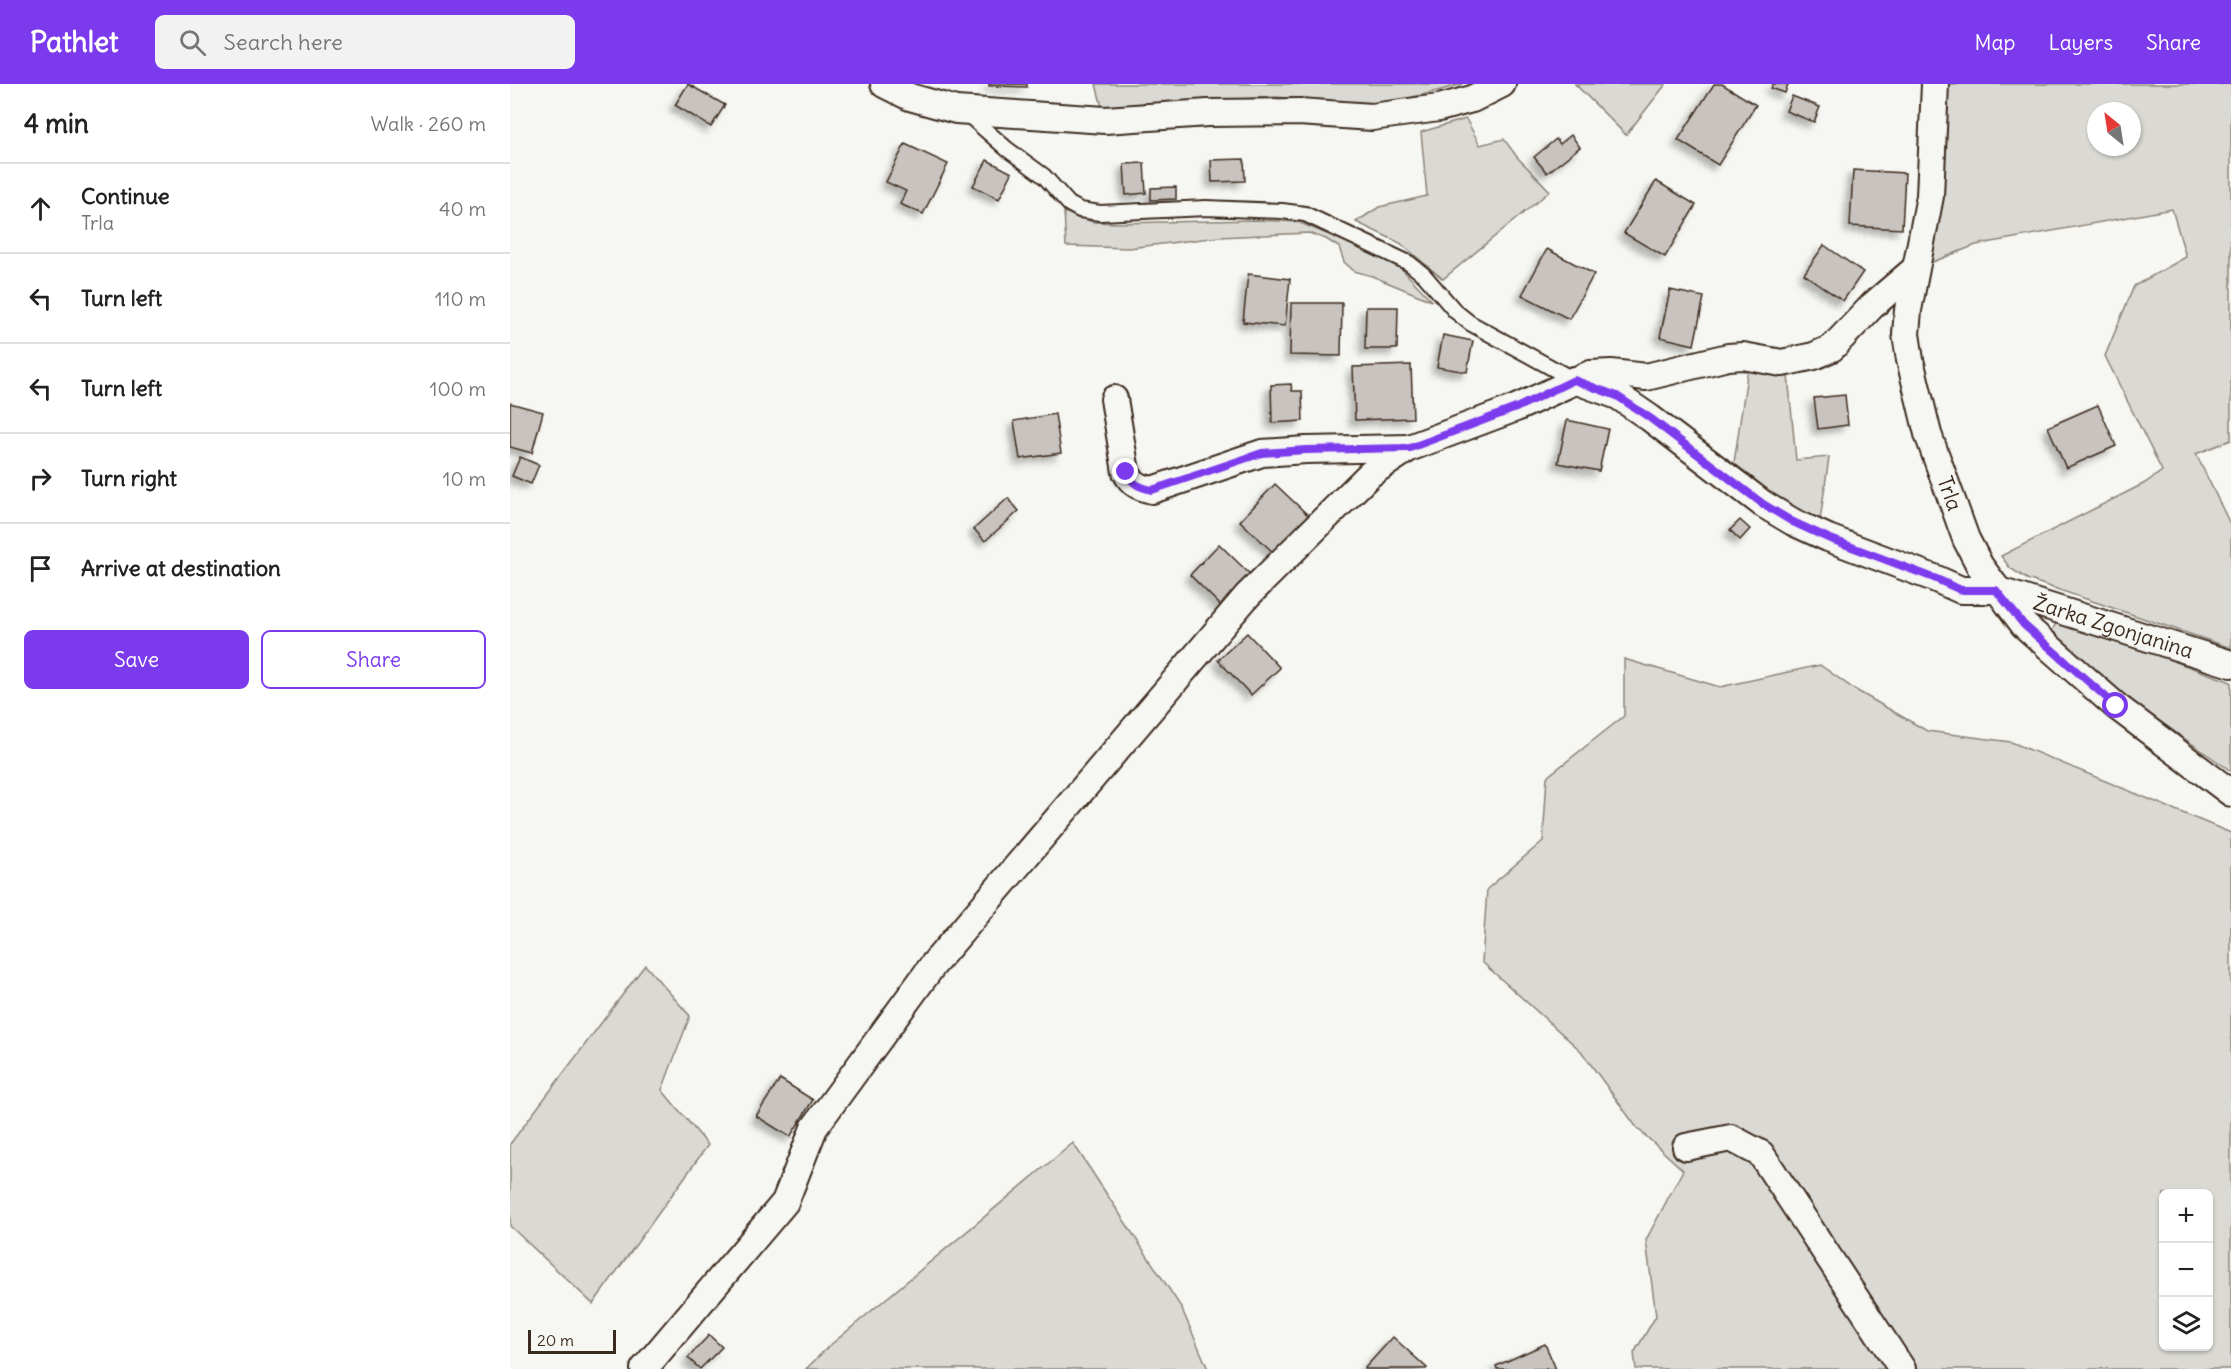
<!DOCTYPE html>
<meta charset="utf-8">
<style>
body{margin:0;font-family:Delius,sans-serif;background:#f2f2f2;color:#222}
.controls{position:absolute;right:18px;bottom:18px;display:grid;overflow:hidden;border-radius:9px;box-shadow:0 2px 4px #0004}
.controls button{width:54px;height:54px;display:grid;place-items:center;padding:0;border:0;border-bottom:2px solid #e0e0e0;background:#fff;color:#222;font:30px sans-serif}
.compass{position:absolute;left:1577px;top:18px;width:54px;height:54px;border-radius:50%;background:#fff;box-shadow:0 2px 4px #0004;rotate:330deg}
.scale{position:absolute;left:18px;bottom:15px;width:88px;box-sizing:border-box;padding-left:6px;border:3px solid #3b2a1e;border-top:0;font-size:16px;line-height:21px;white-space:nowrap;color:#3b2a1e;-webkit-text-stroke:4px #f6f6f2;paint-order:stroke}
.stop{position:absolute;width:18px;height:18px;margin:-14px;border:4px solid #7c3aed;border-radius:50%;background:#fff}
.stop.end{background:#7c3aed;border-color:#fff;box-shadow:0 2px 6px #0008}
.list{margin:0;padding:0;list-style:none}
h2{display:flex;justify-content:space-between;align-items:center;height:78px;margin:0;padding:0 24px;font-size:26px}
h2 small{font-size:20px;font-weight:400;color:#767676}
.list li{display:grid;grid-template-columns:39px 1fr auto;gap:18px;align-items:center;box-sizing:border-box;height:90px;padding:0 24px;border-top:2px solid #e0e0e0}
.list b{display:block;font-size:22px;white-space:nowrap}
.list p{margin:0;font-size:20px;white-space:nowrap;color:#767676}
.list em{font-size:20px;font-style:normal;color:#767676}
.actions{display:flex;gap:12px;padding:18px 24px}
.actions a{flex:1;padding:14px 0;border:2px solid #7c3aed;border-radius:9px;text-align:center;font-size:21px;color:#7c3aed}
.actions .main{background:#7c3aed;color:#fff}
.icon{flex:none;width:33px;height:33px;fill:none;stroke:currentColor;stroke-width:2;stroke-linecap:round;stroke-linejoin:round}
.map{position:relative;flex:none;width:1721px;height:1285px;overflow:hidden}
header{display:flex;align-items:center;gap:36px;box-sizing:border-box;height:84px;padding:0 30px;background:#7c3aed;color:#fff}
header strong{font-size:28px}
nav{display:flex;gap:33px;margin-inline-start:auto;font-size:21px}
.search{width:420px;height:54px;background:#f2f2f2;display:flex;align-items:center;gap:15px;box-sizing:border-box;padding:0 21px;border-radius:9px;color:#767676;font-size:22px}
main{display:flex}
aside{flex:1;background:#fff}
.map>svg:first-child{display:block}
.green{fill:#dad9d3;stroke:#8a8278;stroke-width:1.5;fill-rule:evenodd}
.building{fill:#c8c3be;stroke:#3b2a1e;stroke-width:1.5;filter:url(#shadow)}
.lines{fill:none;stroke-linecap:round;stroke-linejoin:round}
.service-casing{stroke:#3b2a1e;stroke-width:18}
.minor-casing{stroke:#3b2a1e;stroke-width:30}
.service{stroke:#f6f6f2;stroke-width:14}
.minor{stroke:#f6f6f2;stroke-width:26}
.route{stroke:#7c3aed;stroke-width:8}
.labels{text-anchor:middle;stroke-width:5;stroke-linejoin:round;paint-order:stroke}
.street-label{font-size:21px;fill:#3b2a1e;stroke:#f6f6f2}
</style>
<header>
<strong>Pathlet</strong>
<div class="search"><svg class="icon" aria-label="search" viewBox="0 0 24 24"><circle cx="10" cy="10" r="6"/><path d="M15 15l6 6"/></svg>Search here</div>
<nav><a>Map</a><a>Layers</a><a>Share</a></nav>
</header>
<main>
<aside>
<h2>4 min<small>Walk · 260 m</small></h2>
<ul class="list">
<li><svg class="icon" aria-label="ahead" viewBox="0 0 24 24"><path d="M12 20V5M6 11l6-6 6 6"/></svg><div><b>Continue</b><p>Trla</p></div><em>40 m</em></li>
<li><svg class="icon" aria-label="left" viewBox="0 0 24 24"><path d="M17 20v-9H6M10 6l-5 5 5 5"/></svg><div><b>Turn left</b></div><em>110 m</em></li>
<li><svg class="icon" aria-label="left" viewBox="0 0 24 24"><path d="M17 20v-9H6M10 6l-5 5 5 5"/></svg><div><b>Turn left</b></div><em>100 m</em></li>
<li><svg class="icon" aria-label="right" viewBox="0 0 24 24"><path d="M7 20v-9h11M14 6l5 5-5 5"/></svg><div><b>Turn right</b></div><em>10 m</em></li>
<li><svg class="icon" aria-label="arrive" viewBox="0 0 24 24"><path d="M6 21V4h12l-3 4 3 4H6"/></svg><div><b>Arrive at destination</b></div></li>
</ul>
<div class="actions"><a class="main">Save</a><a>Share</a></div>
</aside>
<div class="map">
<svg width="1721" height="1285" viewBox="0 0 1721 1285">
<defs>
<filter id="shadow"><feDropShadow dx="-5.5" dy="5.5" stdDeviation="3" flood-color="#0004"/></filter>
</defs>
<rect width="100%" height="100%" fill="#f6f6f2"/>
<filter id="ink" filterUnits="userSpaceOnUse"><feTurbulence type="fractalNoise" baseFrequency=".0167" numOctaves="2"/><feDisplacementMap in="SourceGraphic" scale="12" xChannelSelector="R" yChannelSelector="G"/><feConvolveMatrix kernelMatrix="1 2 1 2 8 2 1 2 1" color-interpolation-filters="sRGB"/></filter>
<g filter="url(#ink)">
<!-- green -->
<g class="green">
<path d="M586,0H953L912,11L865,20L765,13L592,23Z"/>
<path d="M1065,0H1156L1116,51Z"/>
<path d="M1437,0H1721V356L1686,370L1721,442V564L1517,495L1500,484L1491,472L1635,399L1652,387L1595,272L1624,202L1676,173L1662,125L1466,161L1420,179L1436,48ZM1586,27H1622V63H1586Z"/>
<path d="M956,35L970,61L994,55L1007,73L1040,107L933,195L890,159L846,138L869,123L917,112L911,48Z"/>
<path d="M554,128L583,138L608,139L745,136L788,138L867,171L891,184L922,217L862,192L844,187L834,178L829,163L816,155L799,149L709,153L619,164L556,162Z"/>
<path d="M1238,284L1278,291L1286,376L1319,373L1310,437L1275,420L1224,379Z"/>
<path d="M1548,535L1721,598V687L1634,626L1539,553Z"/>
<path d="M1114,575L1210,603L1310,581L1344,605L1417,647L1501,658L1721,749V1285H1126L1124,1269L1146,1232L1136,1156L1173,1086L1127,1044L1071,967L972,878L977,805L1033,757L1037,693L1114,632ZM1654,1110H1698V1262H1654Z"/>
<path d="M135,881L180,932L152,1006L198,1061L83,1220L0,1142V1060Z"/>
<path d="M563,1059L671,1223L698,1285H296L318,1263Z"/>
</g>
<!-- building -->
<g class="building">
<path d="M178,0L215,21L201,43L165,21Z"/>
<path d="M479,0H517V3L479,2Z"/>
<path d="M1204,0H1212L1246,21L1208,81L1168,56Z"/>
<path d="M1263,0H1278L1275,9L1261,4Z"/>
<path d="M1282,12L1310,23L1304,38L1276,27Z"/>
<path d="M1061,51L1070,63L1037,89L1024,73L1046,55L1050,60Z"/>
<path d="M395,60L438,80L413,130L390,120L396,107L376,98Z"/>
<path d="M734,75L735,97L702,98L701,76Z"/>
<path d="M477,76L502,89L489,115L463,102Z"/>
<path d="M634,79L636,109L616,111L614,80Z"/>
<path d="M1343,86L1395,89L1392,145L1340,142Z"/>
<path d="M1146,97L1186,121L1155,173L1114,149Z"/>
<path d="M666,103V115L641,116V104Z"/>
<path d="M1314,161L1353,188L1333,217L1294,190Z"/>
<path d="M1037,165L1084,190L1059,235L1012,211Z"/>
<path d="M738,190L780,195L775,242L733,238Z"/>
<path d="M1160,206L1194,213L1184,261L1150,253Z"/>
<path d="M781,219H832L831,272L780,271Z"/>
<path d="M856,223H888L887,265H855Z"/>
<path d="M933,251L963,257L957,288L927,283Z"/>
<path d="M901,281L903,334L845,336L843,283Z"/>
<path d="M781,300L782,307H792L793,337L762,339L761,301Z"/>
<path d="M1335,311L1338,341L1308,345L1304,314Z"/>
<path d="M0,319L33,328L22,369L0,363Z"/>
<path d="M1588,321L1606,362L1556,384L1538,343Z"/>
<path d="M545,330L551,369L510,375L504,337Z"/>
<path d="M1057,336L1098,345L1089,387L1048,379Z"/>
<path d="M10,373L29,381L21,400L2,392Z"/>
<path d="M765,400L801,434L767,472L730,437Z"/>
<path d="M498,414L509,427L475,457L464,445Z"/>
<path d="M1230,436L1240,445L1230,456L1220,446Z"/>
<path d="M709,460L743,493L713,524L680,491Z"/>
<path d="M737,549L770,584L741,611L708,576Z"/>
<path d="M270,995L303,1016L280,1053L246,1032Z"/>
<path d="M199,1251L212,1263L190,1285L178,1274Z"/>
<path d="M883,1253L917,1284L916,1285H854Z"/>
<path d="M1035,1260L1046,1285H987L986,1282Z"/>
</g>
<g class="lines">
<!-- service casing -->
<g class="service-casing">
<path id="service" d="M456,29L497,65L534,92L559,120L570,126L590,129L696,124L772,127L795,130L899,179L914,191L945,227L960,239L1064,296"/>
</g>
<!-- minor casing -->
<g class="minor-casing">
<g id="minor">
<path d="M374,0L400,13L446,26L595,36L698,29L789,28L862,33L929,24L962,15L992,0"/>
<path id="s1" d="M1425,0L1420,112L1398,226L1396,250L1400,276L1418,350L1456,455L1470,482L1514,541L1606,622L1721,709"/>
<path id="s2" d="M1064,296L1108,312L1140,334L1253,420L1283,438L1318,454L1424,494L1451,506H1486L1721,580"/>
<path d="M604,315L616,388C622,400 629,403 642,406L752,369L796,366L899,364"/>
<path d="M1176,1063L1221,1054L1251,1070L1392,1285"/>
<path d="M134,1285L275,1118L304,1044L423,881L737,512L860,390L899,364L1006,324L1080,290L1101,289L1136,293L1218,273L1233,272L1272,279L1304,272L1322,264L1363,221L1405,185"/>
</g>
</g>
<!-- service -->
<use href="#service" class="service"/>
<!-- minor -->
<use href="#minor" class="minor"/>
</g>
</g>
<g class="lines" filter="url(#ink)">
<!-- route -->
<path class="route" d="M616,388C622,400 629,403 642,406L752,369L796,366L900,364L1006,324L1064,296L1107,312L1140,334L1253,420L1283,438L1318,454L1424,494L1451,506H1486L1514,541L1606,622"/>
</g>
<g class="labels">
<!-- street labels -->
<g class="street-label">
<text dy="7" stroke="none"><textPath href="#s1" startOffset="418">Trla</textPath></text>
<text dy="7" stroke="none"><textPath href="#s2" startOffset="602">Žarka Zgonjanina</textPath></text>
</g>
</g>
</svg>
<div class="controls">
<button>+</button>
<button>−</button>
<button><svg class="icon" aria-label="layers" viewBox="0 0 24 24"><path d="M12 4l9 5-9 5-9-5zM3 14l9 5 9-5"/></svg></button>
</div>
<svg class="compass" viewBox="-18 -18 36 36"><path d="M0-13l5 13h-10z" fill="#e53935"/><path d="M0 13l5-13h-10z" fill="#767676"/></svg>
<div class="scale">20 m</div>
<div class="stop" style="left:1606px;top:622px"></div>
<div class="stop end" style="left:616px;top:388px"></div>
</div>
</main>
